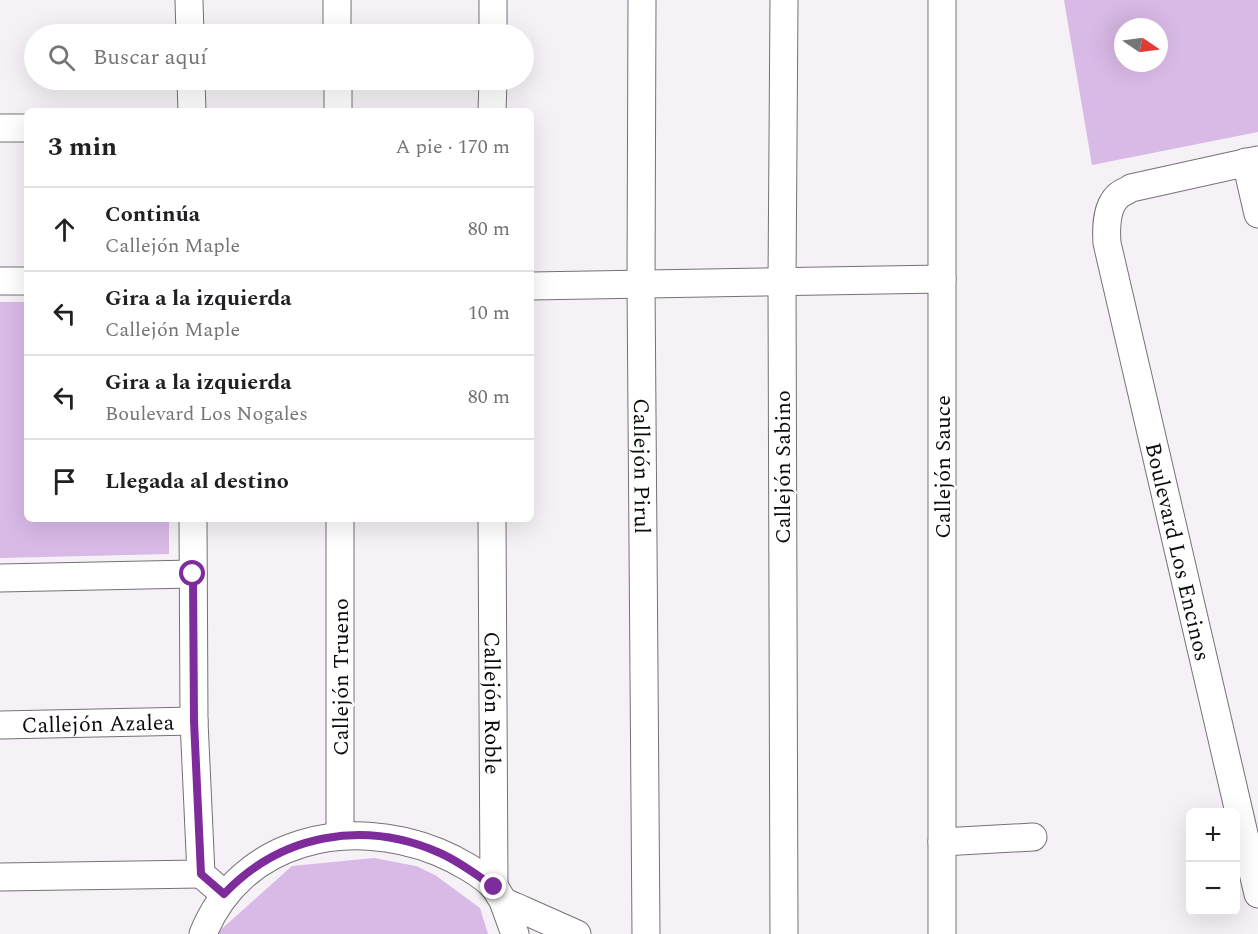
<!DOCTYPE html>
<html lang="es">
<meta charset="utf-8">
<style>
body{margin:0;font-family:Spectral,serif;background:#f6f6f6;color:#202124}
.controls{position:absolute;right:18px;bottom:18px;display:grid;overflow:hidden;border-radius:9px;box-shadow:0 6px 24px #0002}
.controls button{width:54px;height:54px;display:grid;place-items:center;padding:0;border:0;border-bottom:2px solid #e0e0e0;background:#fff;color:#202124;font:30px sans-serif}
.compass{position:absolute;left:1114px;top:18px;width:54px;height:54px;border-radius:50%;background:#fff;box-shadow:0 6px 24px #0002;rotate:103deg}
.stop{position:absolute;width:18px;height:18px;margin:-14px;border:4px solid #7e2b9b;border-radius:50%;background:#fff}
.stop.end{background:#7e2b9b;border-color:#fff;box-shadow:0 2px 6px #0008}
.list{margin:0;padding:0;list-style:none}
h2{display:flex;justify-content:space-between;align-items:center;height:78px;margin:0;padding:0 24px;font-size:26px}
h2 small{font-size:20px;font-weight:400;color:#757577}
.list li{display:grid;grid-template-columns:39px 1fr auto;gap:18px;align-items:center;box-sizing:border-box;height:84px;padding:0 24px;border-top:2px solid #e0e0e0}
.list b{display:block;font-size:22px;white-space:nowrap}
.list p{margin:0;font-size:20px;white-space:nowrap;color:#757577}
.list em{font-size:20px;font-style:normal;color:#757577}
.icon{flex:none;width:33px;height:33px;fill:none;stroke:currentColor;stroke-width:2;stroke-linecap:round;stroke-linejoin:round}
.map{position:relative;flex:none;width:1258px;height:934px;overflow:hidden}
.search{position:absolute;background:#fff;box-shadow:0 6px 24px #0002;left:24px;top:24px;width:510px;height:66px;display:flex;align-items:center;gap:15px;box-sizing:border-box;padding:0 21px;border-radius:33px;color:#757577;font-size:22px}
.panel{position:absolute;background:#fff;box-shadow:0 6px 24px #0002;left:24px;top:108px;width:510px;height:414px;border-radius:9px}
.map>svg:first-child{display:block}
.green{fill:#d9b9e6;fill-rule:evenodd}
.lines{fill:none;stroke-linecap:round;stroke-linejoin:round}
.minor-casing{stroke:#757276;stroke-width:29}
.minor{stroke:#fff;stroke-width:27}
.route{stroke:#7e2b9b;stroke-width:8}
.labels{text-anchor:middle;stroke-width:4.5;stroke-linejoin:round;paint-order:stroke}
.street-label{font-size:22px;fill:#0d0c0d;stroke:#fff}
</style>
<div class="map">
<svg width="1258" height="934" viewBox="0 0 1258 934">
<rect width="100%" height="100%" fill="#f5f1f6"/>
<!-- green -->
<g class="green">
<path d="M1064,0H1258V132L1092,165ZM1123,27H1159V63H1123Z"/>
<path d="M0,302H27V519H169V554L0,558Z"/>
<path d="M374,858L416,866L435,875L480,908L488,934H216L292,866Z"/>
</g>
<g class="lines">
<!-- minor casing -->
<g class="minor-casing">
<g id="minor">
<path d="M189,0L190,34"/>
<path d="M337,0V34"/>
<path id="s1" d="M642,0L641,284L646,934"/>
<path d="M942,0V934"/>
<path d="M493,34V0"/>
<path d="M191,80L192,111"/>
<path d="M338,80V111"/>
<path d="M492,111L493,80"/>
<path d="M0,128H27"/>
<path id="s2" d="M1258,160L1131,188C1127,191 1121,193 1118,196C1106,207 1106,228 1107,243L1258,894"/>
<path d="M1246,162L1258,214"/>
<path d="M0,281H27"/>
<path d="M531,286L942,279"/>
<path d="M193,519L194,721L201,874L224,894"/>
<path id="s3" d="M492,519L494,887"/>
<path d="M0,578L193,574"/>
<path id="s4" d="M0,725L194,721"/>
<path d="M340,836V519"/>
<path d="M942,842L1033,837"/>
<path d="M0,877L201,874"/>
<path d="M503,901L515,934"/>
<path d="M203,934C241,839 349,816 438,852C455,859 483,874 495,888C498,892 500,897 503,900C507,904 517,907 523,910C541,918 559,926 577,934"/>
<path d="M784,934L782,282L784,0"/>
</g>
</g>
<!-- minor -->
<use href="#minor" class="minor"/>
</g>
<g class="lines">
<!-- route -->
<path class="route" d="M193,574L194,721L201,874L224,894C281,834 364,819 440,853C460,862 477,875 494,887"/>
</g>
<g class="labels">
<!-- street labels -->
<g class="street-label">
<text dy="8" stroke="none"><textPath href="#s1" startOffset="466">Callejón Pirul</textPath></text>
<text transform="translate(782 467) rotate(-90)" y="8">Callejón Sabino</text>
<text transform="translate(942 467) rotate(-90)" y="8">Callejón Sauce</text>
<text dy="8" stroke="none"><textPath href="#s2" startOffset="512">Boulevard Los Encinos</textPath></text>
<text transform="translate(340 677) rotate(-90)" y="8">Callejón Trueno</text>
<text dy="8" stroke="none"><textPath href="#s3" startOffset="184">Callejón Roble</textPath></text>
<text dy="8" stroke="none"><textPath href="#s4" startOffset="98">Callejón Azalea</textPath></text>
</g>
</g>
</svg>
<div class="controls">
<button>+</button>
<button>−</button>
</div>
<svg class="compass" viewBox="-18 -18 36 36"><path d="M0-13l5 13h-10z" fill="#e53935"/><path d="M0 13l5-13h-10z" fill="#757577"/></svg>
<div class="stop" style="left:193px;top:574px"></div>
<div class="stop end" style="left:494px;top:887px"></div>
<div class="search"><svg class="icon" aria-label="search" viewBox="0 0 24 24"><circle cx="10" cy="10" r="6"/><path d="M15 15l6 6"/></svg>Buscar aquí</div>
<section class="panel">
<h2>3 min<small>A pie · 170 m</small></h2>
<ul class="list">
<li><svg class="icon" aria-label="ahead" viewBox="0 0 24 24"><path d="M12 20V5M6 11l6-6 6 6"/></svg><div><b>Continúa</b><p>Callejón Maple</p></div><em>80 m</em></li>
<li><svg class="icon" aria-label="left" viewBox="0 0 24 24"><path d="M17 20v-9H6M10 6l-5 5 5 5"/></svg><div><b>Gira a la izquierda</b><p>Callejón Maple</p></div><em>10 m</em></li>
<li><svg class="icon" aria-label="left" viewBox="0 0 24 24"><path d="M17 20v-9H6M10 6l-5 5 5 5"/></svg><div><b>Gira a la izquierda</b><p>Boulevard Los Nogales</p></div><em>80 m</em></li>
<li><svg class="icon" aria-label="arrive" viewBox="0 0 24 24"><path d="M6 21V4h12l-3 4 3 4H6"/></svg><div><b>Llegada al destino</b></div></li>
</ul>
</section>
</div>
